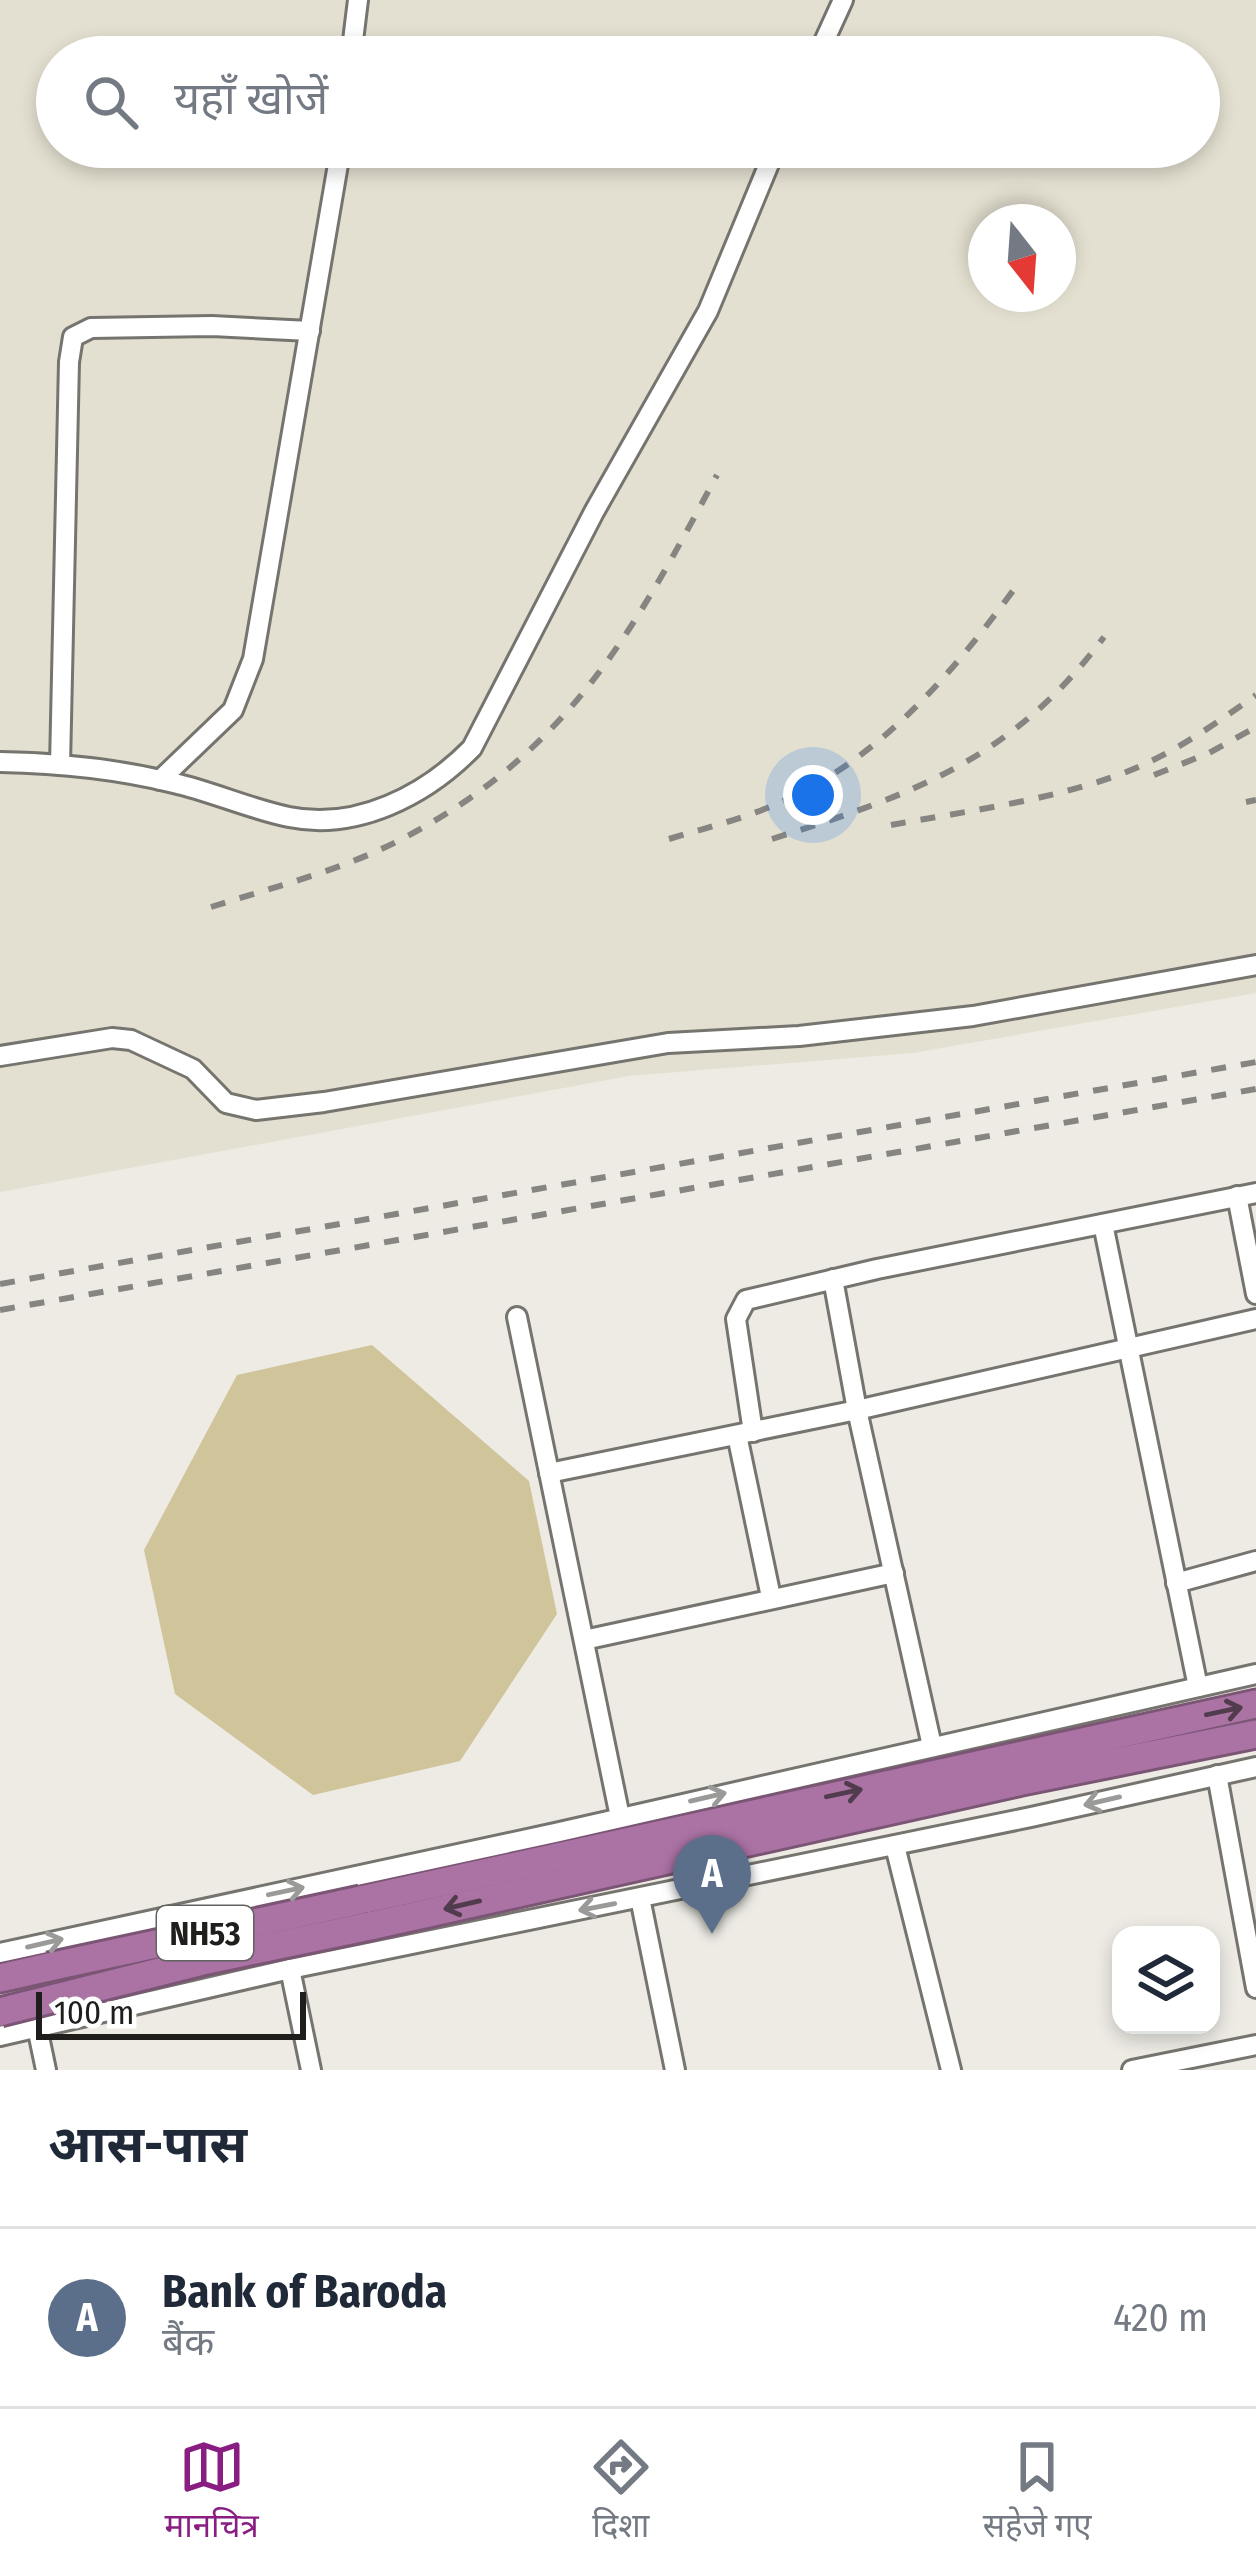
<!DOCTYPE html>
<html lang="hi">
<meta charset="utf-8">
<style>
body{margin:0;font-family:"Fira Sans Condensed","Noto Sans Devanagari",sans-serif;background:#f2f2f3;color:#1f2937}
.controls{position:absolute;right:36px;bottom:36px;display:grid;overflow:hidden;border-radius:24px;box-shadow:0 6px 18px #0003}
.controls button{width:108px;height:108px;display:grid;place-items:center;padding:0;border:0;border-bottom:3px solid #e0e1e3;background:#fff;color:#1f2937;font:60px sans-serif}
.compass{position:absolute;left:968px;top:204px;width:108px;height:108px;border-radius:50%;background:#fff;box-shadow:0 6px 18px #0003;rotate:163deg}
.scale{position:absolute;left:36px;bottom:30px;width:270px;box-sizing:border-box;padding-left:12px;border:6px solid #1f1e1c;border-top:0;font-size:33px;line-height:42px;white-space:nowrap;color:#1f1e1c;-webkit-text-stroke:9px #fff;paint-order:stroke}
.you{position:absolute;left:813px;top:795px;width:42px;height:42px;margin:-30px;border:9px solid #fff;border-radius:50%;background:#1a73e8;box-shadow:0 0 0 18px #1a73e833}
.badge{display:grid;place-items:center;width:78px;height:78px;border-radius:50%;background:#891d82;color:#fff;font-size:39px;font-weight:700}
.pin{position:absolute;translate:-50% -99px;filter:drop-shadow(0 3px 6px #0008)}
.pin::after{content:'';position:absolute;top:63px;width:42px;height:36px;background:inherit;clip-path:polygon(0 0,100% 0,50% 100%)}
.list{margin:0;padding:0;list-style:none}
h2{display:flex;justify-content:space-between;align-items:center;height:156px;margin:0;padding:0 48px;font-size:51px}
h2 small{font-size:39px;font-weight:400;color:#747a83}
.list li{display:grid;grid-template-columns:78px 1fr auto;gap:36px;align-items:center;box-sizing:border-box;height:180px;padding:0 48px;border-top:3px solid #e0e1e3}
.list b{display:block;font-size:45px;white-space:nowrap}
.list p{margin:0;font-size:39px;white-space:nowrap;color:#747a83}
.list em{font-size:39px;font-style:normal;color:#747a83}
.icon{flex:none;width:66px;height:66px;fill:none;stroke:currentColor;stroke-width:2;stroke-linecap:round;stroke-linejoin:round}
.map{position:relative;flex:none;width:1256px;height:2070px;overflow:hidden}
.search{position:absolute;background:#fff;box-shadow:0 6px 18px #0003;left:36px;right:36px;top:36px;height:132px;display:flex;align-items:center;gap:30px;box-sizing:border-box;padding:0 42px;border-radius:66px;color:#747a83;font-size:45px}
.sheet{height:336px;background:#fff}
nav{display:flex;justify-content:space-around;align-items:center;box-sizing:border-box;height:168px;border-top:3px solid #e0e1e3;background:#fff;font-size:33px;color:#747a83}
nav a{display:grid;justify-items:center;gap:6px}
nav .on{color:#891d82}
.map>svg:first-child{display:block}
.built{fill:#e4e0d1;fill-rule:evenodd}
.green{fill:#d0c49a}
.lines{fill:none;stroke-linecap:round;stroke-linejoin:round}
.minor-casing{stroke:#76746e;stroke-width:24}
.highway-casing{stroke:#7a5574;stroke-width:33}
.minor{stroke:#fff;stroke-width:18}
.highway{stroke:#ab73a4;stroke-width:27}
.rail{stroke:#878581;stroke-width:6;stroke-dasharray:15 15;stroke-linecap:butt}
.highway-bridge-casing{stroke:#7a5574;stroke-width:33;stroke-linecap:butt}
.highway-bridge{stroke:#ab73a4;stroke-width:27}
.oneway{stroke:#503c4c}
.oneway2{stroke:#9a9a99}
.labels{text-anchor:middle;stroke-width:12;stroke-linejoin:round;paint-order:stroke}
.shield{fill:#fff;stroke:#626260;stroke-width:3}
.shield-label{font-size:33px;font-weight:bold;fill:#1f1e1c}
</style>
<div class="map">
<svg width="1256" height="2070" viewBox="0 0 1256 2070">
<rect width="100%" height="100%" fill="#edebe4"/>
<!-- built -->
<path class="built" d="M0,0H1256V993L913,1053L629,1076L0,1192ZM57,57H1199V147H57ZM986,222H1058V294H986Z"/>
<!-- green -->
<path class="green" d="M372,1345L529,1481L557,1614L460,1761L313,1795L175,1694L144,1550L237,1375Z"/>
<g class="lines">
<!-- minor casing -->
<g class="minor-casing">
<g id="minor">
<path d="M351,57L358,0"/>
<path d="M817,57L843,0"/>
<path d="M0,762C59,763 117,769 174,783C213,792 250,809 289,817C357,831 426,795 472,748L594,512L708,311L776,147"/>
<path d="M60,765L69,362L73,337L91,328L212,326L310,331"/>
<path d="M160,780L233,710L253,659L341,147"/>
<path d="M0,1056L112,1038L131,1040L193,1069L226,1103L256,1110L324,1102L668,1043L799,1036L973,1016L1256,965"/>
<path d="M1237,1196L1256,1294"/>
<path d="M1103,1224L1198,1687"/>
<path d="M833,1279L857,1410L932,1746"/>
<path d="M517,1317L620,1817"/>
<path d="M753,1432L736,1319L746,1300L877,1269L1256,1193"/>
<path d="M737,1435L771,1597"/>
<path d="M549,1473L857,1410L1256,1319"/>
<path d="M1176,1583L1256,1561"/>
<path d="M584,1640L894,1573"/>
<path d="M1217,1775L1256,1988"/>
<path d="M895,1846L951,2070"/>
<path d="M640,1898L675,2070"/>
<path d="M0,1953L555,1833L1256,1674"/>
<path d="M290,1969L311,2070"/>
<path d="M37,2027L46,2070"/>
<path d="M0,2036L290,1969L1031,1817L1256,1767"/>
<path d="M1132,2070L1256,2045"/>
</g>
</g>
<!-- highway casing -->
<g class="highway-casing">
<g id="highway">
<path d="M361,1900L1256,1704"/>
<path d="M370,1926L1022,1781L1256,1734"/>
<path d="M0,1978L49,1967"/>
</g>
</g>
<!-- minor -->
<use href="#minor" class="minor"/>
<!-- highway -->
<use href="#highway" class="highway"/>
<!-- rail -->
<g class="rail">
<path d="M1154,775L1209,753L1256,727"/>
<path d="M1246,802L1256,800"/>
<path d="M891,825C972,810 1071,798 1145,764C1184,746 1221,720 1256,695"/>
<path d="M669,839C702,829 735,821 767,808C875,765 948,679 1015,588"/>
<path d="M772,839C912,795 1013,759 1104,637"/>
<path d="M211,907C274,887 342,870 400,840C568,753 632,634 717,475"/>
<path d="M0,1284L1256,1062"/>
<path d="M0,1310L1256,1089"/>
</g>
<!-- highway-bridge casing -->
<g class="highway-bridge-casing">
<g id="highway-bridge">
<path d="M49,1967L361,1900"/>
<path d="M0,2012L207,1960L370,1926"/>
</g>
</g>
<!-- highway-bridge -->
<use href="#highway-bridge" class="highway-bridge"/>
</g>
<!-- one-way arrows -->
<defs><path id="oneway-shaft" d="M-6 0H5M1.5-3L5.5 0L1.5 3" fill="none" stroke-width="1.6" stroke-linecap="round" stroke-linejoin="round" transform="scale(3)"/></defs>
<g class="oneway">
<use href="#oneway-shaft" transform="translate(1224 1711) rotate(-12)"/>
<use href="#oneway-shaft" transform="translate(844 1793) rotate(-12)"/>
<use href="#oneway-shaft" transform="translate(462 1905) rotate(167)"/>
</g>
<g class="oneway2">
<use href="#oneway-shaft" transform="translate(708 1797) rotate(-13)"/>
<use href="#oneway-shaft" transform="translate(1102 1801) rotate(167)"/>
<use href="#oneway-shaft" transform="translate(286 1891) rotate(-12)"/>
<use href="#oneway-shaft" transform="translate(597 1907) rotate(169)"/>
<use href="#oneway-shaft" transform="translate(45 1943) rotate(-13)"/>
</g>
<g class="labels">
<!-- shield labels -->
<rect class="shield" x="157" y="1906" width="96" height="54" rx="9"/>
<g class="shield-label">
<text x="205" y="1945">NH53</text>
</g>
</g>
</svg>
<div class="controls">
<button><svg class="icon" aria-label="layers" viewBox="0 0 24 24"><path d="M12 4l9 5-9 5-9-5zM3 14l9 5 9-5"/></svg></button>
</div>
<svg class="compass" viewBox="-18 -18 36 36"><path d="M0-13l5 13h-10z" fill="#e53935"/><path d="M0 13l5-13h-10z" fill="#747a83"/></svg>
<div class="scale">100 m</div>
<div class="you"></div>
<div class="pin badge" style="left:712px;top:1934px;background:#5c6f8a">A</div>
<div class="search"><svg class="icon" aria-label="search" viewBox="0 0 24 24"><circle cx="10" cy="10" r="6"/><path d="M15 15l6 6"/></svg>यहाँ खोजें</div>
</div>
<section class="sheet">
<h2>आस-पास<small></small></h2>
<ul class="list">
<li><span class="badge" style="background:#5c6f8a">A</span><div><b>Bank of Baroda</b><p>बैंक</p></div><em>420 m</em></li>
</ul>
</section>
<nav>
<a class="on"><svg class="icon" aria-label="map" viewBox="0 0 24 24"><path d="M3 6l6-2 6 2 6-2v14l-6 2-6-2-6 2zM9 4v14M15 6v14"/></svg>मानचित्र</a>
<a><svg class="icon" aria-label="directions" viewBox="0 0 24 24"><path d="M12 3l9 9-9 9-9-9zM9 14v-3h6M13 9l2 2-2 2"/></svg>दिशा</a>
<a><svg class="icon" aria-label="saved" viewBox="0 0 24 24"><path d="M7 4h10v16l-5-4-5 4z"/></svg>सहेजे गए</a>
</nav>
